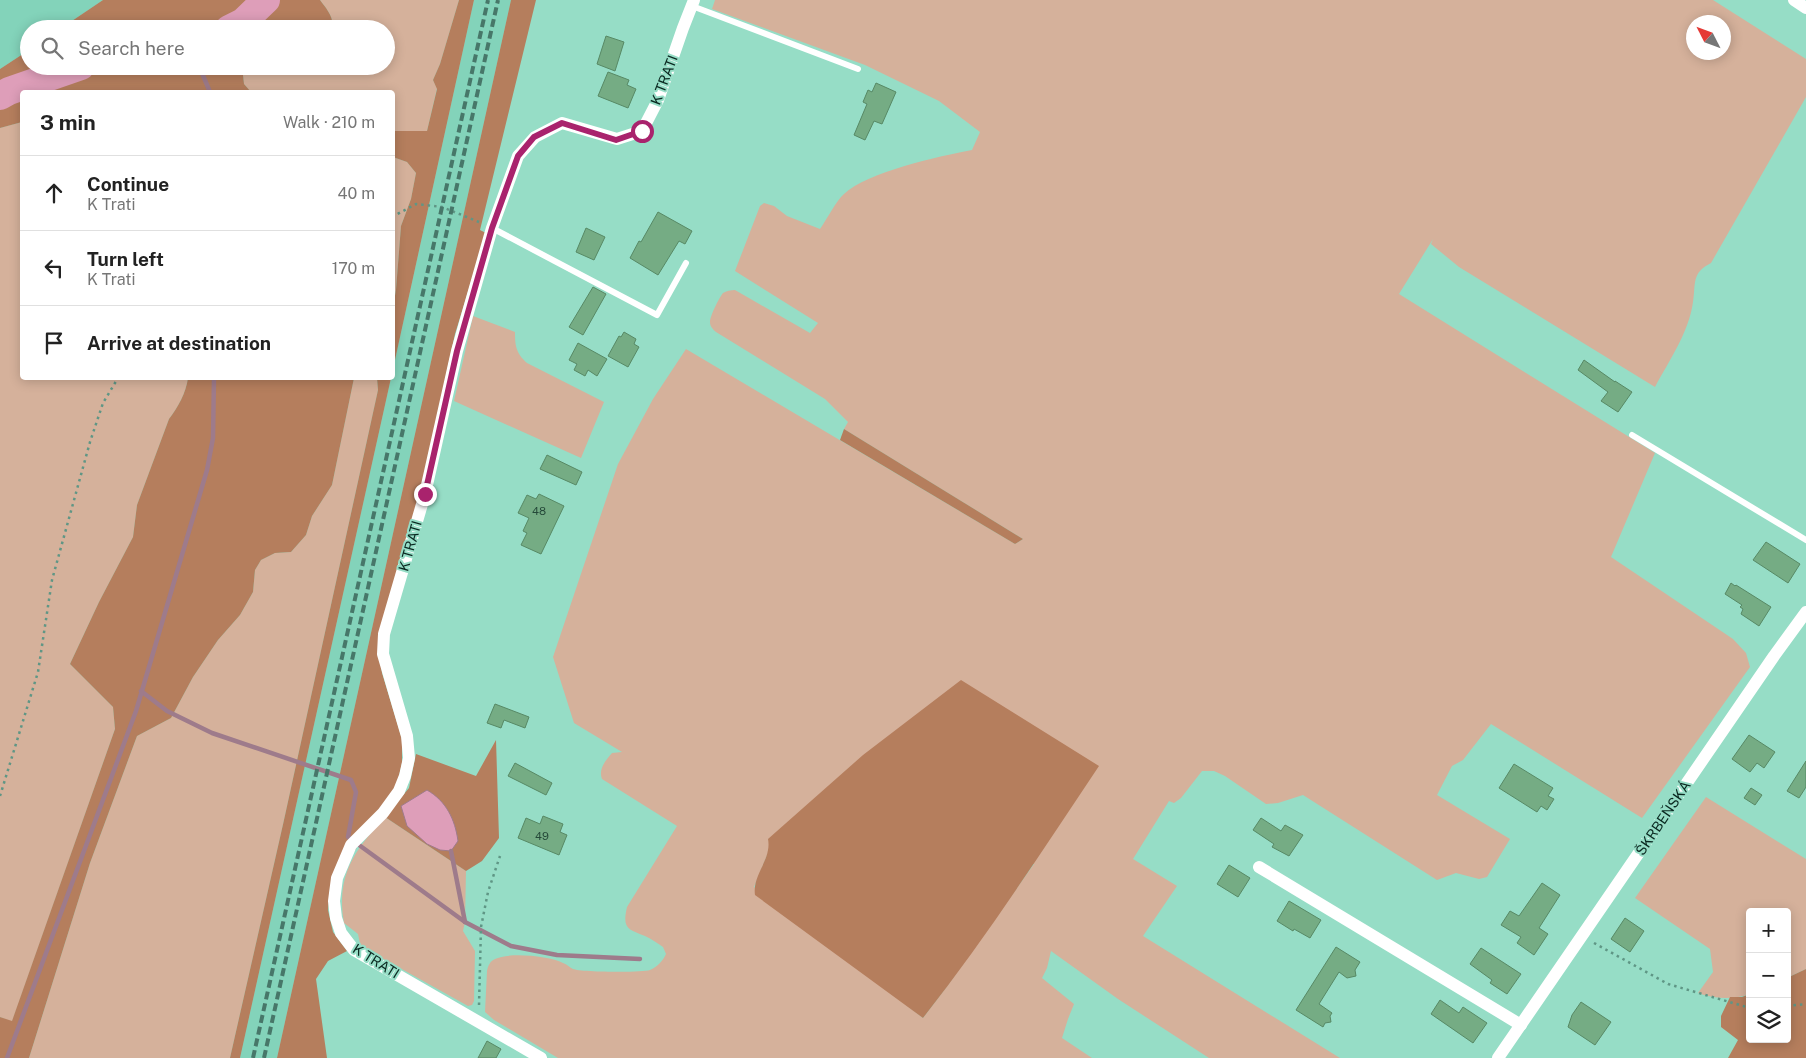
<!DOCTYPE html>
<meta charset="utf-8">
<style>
body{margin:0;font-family:"Public Sans",sans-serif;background:#f2f2f2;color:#222}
.controls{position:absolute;right:15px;bottom:15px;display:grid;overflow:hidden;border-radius:5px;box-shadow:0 2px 12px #0003}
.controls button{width:45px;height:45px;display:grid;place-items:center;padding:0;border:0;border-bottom:1px solid #e0e0e0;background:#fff;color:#222;font:25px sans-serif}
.compass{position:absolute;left:1686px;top:15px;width:45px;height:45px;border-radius:50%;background:#fff;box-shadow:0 2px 12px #0003;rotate:312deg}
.stop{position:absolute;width:15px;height:15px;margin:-11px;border:4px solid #a9236d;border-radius:50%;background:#fff}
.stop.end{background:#a9236d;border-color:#fff;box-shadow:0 1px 5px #0008}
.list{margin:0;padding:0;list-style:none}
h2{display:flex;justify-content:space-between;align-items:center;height:65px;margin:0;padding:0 20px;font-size:21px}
h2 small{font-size:16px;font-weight:400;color:#767676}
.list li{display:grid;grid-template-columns:32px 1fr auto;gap:15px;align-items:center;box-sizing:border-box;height:75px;padding:0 20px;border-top:1px solid #e0e0e0}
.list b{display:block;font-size:19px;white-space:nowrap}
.list p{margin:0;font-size:16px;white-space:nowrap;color:#767676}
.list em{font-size:16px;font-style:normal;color:#767676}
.icon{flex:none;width:28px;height:28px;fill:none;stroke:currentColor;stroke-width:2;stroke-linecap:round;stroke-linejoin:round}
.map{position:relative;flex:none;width:1806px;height:1058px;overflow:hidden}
.search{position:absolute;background:#fff;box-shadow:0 2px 12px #0003;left:20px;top:20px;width:375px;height:55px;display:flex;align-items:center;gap:12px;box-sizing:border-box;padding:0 18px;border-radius:28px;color:#767676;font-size:19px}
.panel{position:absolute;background:#fff;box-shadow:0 2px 12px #0003;left:20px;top:90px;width:375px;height:290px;border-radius:5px}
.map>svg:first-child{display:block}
.built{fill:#83d3ba}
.green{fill:#d5b19b;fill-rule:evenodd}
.forest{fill:#b57e5d}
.water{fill:#de9eb9;stroke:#9e7b8b}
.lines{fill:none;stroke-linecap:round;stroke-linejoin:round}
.stream{stroke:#9e7b8b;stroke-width:4.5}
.river{stroke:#de9eb9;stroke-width:28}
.building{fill:#75ac84;stroke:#578965}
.path{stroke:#5f9685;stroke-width:2.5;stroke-dasharray:2.5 4;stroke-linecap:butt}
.lane{stroke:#fff;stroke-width:6}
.street{stroke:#fff;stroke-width:12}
.rail{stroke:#477769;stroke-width:4;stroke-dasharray:8 4;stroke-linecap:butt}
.route{stroke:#a9236d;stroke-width:6}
.labels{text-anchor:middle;stroke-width:4;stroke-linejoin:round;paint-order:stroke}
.number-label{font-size:11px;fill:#254939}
.street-label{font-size:14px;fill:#0a2820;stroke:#96ddc6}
</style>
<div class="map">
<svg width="1806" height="1058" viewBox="0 0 1806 1058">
<rect width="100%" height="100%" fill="#96ddc6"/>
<!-- built -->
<g class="built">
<path d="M0,0H103L60,29H29V50L0,69Z"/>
<path d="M474,0H511L277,1058H240L391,378H392L393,369Z"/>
</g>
<!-- green -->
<g class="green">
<path d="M320,0H459L440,64L433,80L437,88L427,131H393L392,92H251L244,84L242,66H386V29H332C335,18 326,8 320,0Z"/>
<path d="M715,0H1713L1806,59V97L1711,263C1691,273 1696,284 1693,302C1689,332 1669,361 1655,387L1459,267L1431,244L1433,239L1399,294L1655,453L1611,557L1733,639L1746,653L1750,667L1642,818L1491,724L1463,760L1452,766L1437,795L1510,839L1487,877L1479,879L1456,873L1437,880L1303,795L1278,803L1266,804L1225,776L1214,771H1202L1181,798L1174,803L1169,801L1133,859L1177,886L1143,936L1340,1058H1209L1118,999L1051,951L1047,968L1042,978L1074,1004L1068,1019L1062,1038L1092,1058H558L494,1020L485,1012L487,971C488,966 490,961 495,959C509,952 549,956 563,963C567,964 570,968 573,969C580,972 642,973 650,970C657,967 663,961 666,954L663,947C657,943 652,939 645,936C628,929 622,929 627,907L677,826L602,779C598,769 606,760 612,753L622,752L574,723L553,657L618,464L653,399L686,349L1015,544L1023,539L844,429L848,422L825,399L716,332C713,329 710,327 710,322C710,316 719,298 723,293C726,291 731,290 735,290L810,333L818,323L735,271L760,206L764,203L774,206L787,216L820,229C827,219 836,201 844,194C867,172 940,156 972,150L980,132L939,101L865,65L712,9ZM1694,22H1724V52H1694ZM770,848L1034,864L945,989L923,1018L754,887Z"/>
<path d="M22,122V378H188C186,393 178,407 169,419L137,505L133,537L99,602L70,664L113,707L115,729L12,1022L0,1017V128Z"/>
<path d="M393,157L407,162L416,173L411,199L401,226L396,290L393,307Z"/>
<path d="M473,316L515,332C515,346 516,353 527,363L604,402L581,458L454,401Z"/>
<path d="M354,378H377L378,390L284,820L230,1058H29L90,863L137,736L171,718L193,677L218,640L240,615L253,592L255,570L261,560L275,553L291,552L306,535L312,516L332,485Z"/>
<path d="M1706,797L1806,859V969L1787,978V912H1750V994C1733,1000 1715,999 1698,993L1713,972L1710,949L1635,898Z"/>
<path d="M385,817L466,871L465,922L463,931L475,951L474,1001L472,1005L468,1006L382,958L360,944L358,934L344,923C336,875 354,851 385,817Z"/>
</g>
<!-- forest -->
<g class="forest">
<path d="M103,0H320C326,8 335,18 332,29H270L263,25L261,29H60Z"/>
<path d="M459,0H474L393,369V307L396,290L401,226L411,199L416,173L407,162L393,157V131H427L437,89L433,80L440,64Z"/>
<path d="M511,0H536L480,230L486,233L455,334L420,495L379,649L382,673L402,739V763L397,785L330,889L328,910L333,932L347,951L328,961L316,979L327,1058H277Z"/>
<path d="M29,50V66H242L244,84L251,92H22V122L0,128V69Z"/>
<path d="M188,378H354L332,485L312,516L306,535L291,552L275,553L261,560L255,570L253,592L240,615L218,640L193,677L171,718L137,736L90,863L29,1058H0V1017L12,1021L115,729L113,707L70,664L99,602L133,537L137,505L169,419C178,407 186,393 188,378Z"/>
<path d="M377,378H391L240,1058H230L284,820L378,390Z"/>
<path d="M844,429L1023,539L1015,544L840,440Z"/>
<path d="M961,680L1099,766C1042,851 986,938 923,1018L755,895C752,874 772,860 768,839L863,755Z"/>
<path d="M496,740L499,838L482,861L466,871L385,817L409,788L416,754L476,776Z"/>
<path d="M1806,969V1058H1728L1738,1040L1721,1027V1016L1730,997H1742L1750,994V1039H1787V978Z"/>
</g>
<!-- water -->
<path class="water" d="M427,790C446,801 455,819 458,841L451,851L440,850L427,844L407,826L401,806Z"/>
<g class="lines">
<!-- stream -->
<g class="stream">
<path d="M199,66L210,92"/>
<path d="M141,691L167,711L212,733L351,780L356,792L348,837L465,922L511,946L557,955L640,959"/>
<path d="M451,851L465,922"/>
<path d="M7,1058L136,711L207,470L213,438L214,378"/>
</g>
<!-- river -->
<g class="river">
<path d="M229,29L243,22L266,0"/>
<path d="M0,96L9,91L81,66"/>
</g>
</g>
<!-- building -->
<g class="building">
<path d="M606,36L624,42L615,71L597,64Z"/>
<path d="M608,72L629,80L627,85L636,89L628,108L598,96Z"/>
<path d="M876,83L896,92L882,124L874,121L865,140L854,135L867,104L863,102L868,90L872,92Z"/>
<path d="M658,212L692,231L685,244L679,241L658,275L630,258L639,241L641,242Z"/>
<path d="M586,228L605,237L594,260L576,252Z"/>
<path d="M593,287L606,294L583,335L569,327Z"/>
<path d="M624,332L636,339L634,344L639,347L628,367L608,356L619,336L621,337Z"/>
<path d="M578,343L607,359L597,376L588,370L585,376L574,370L577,364L569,360Z"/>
<path d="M1584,360L1615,382V381L1632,392L1618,412L1601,401L1608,392L1578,370Z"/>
<path d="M547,455L582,472L576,485L540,469Z"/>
<path d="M539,494L564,506L541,554L521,545L527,533L523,531L529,518L518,513L527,495L536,499Z"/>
<path d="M1766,542L1800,564L1788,583L1753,560Z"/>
<path d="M1731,583L1735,586L1736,585L1771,607L1759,626L1741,614L1743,609L1740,607L1742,605L1725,594Z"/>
<path d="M495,704L529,717L525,728L504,720L501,728L487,723Z"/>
<path d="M1749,735L1775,752L1764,768L1757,763L1750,772L1732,759Z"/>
<path d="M1806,761V787L1799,798L1787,791Z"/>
<path d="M515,763L552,783L546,795L508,776Z"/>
<path d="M1514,764L1553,788L1548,796L1554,799L1547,810L1541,806L1537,812L1499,788Z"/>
<path d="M1751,788L1762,795L1755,805L1744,798Z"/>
<path d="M543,816L563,824L560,832L567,835L559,855L518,838L526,818L540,824Z"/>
<path d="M1261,818L1281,831L1285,825L1303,835L1289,856L1272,847L1274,844L1253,830Z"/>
<path d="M1229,865L1250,878L1238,897L1217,884Z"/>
<path d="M1542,883L1560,895L1539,928L1548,934L1534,955L1517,943L1521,937L1501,925L1510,911L1519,916Z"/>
<path d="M1289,901L1321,920L1310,938L1294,929L1293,931L1277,921Z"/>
<path d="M1625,918L1644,931L1630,952L1611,939Z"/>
<path d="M1336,947L1360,962L1355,970L1356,976L1347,978L1339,972L1319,1004L1332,1013L1330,1016L1331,1022L1325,1023L1323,1027L1296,1010Z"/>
<path d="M1481,948L1521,974L1507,994L1490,983L1492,980L1470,964Z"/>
<path d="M1440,1000L1459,1013L1463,1007L1487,1023L1473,1043L1431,1014Z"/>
<path d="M1581,1002L1611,1022L1595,1045L1568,1027L1572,1015Z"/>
<path d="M487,1041L501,1049L496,1058H478Z"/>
</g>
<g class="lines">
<!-- path -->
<g class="path">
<path d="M392,217L416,204L442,207L479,222"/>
<path d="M0,796L38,672L52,580L90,442L103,403L118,378"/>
<path d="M1594,943L1668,984L1750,1008"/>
<path d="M479,1005L481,927L488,892L500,856"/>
<path d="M1787,1006L1806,1004"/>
</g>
<!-- lane -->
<g class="lane">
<path d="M692,6L858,69"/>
<path d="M492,228L657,315L686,263"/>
<path d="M1632,435L1806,540"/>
</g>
<!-- street -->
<g class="street">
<path d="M1794,0L1806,8"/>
<path d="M1259,867L1521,1025"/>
<path d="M541,1058L354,950L341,933L336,918L334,901L337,878L351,845L383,813L399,791L405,776L409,758L407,736L383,654L384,634L425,494L457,351L492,228L518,156L535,137L562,123L617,139L642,131L658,100L683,28L694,0"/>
<path d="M1498,1058L1774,656L1806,612"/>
</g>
<!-- rail -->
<g class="rail">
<path d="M253,1058L488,0"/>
<path d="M264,1058L498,0"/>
</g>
</g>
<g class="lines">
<!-- route -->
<path class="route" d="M425,494L457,351L492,228L518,156L534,137L562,123L616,140L642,131"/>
</g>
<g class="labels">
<!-- number labels -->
<g class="number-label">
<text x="539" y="515">48</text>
<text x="542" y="840">49</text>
</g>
<!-- street labels -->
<g class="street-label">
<text transform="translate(664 80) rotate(-69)" y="5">K TRATI</text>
<text transform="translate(410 546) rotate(-74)" y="5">K TRATI</text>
<text transform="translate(1663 818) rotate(-56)" y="5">ŠKRBEŇSKÁ</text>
<text transform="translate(376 961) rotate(32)" y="5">K TRATI</text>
</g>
</g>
</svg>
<div class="controls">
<button>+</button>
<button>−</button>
<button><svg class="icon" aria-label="layers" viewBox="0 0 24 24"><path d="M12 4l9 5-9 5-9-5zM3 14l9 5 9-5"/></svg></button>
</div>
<svg class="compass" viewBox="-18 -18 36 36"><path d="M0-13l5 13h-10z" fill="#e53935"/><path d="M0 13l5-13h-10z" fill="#767676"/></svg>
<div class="stop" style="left:642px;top:131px"></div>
<div class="stop end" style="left:425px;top:494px"></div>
<div class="search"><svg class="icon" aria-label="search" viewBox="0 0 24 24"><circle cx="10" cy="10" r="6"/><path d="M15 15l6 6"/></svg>Search here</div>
<section class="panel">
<h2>3 min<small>Walk · 210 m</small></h2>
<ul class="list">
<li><svg class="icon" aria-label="ahead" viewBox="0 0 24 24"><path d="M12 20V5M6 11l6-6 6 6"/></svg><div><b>Continue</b><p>K Trati</p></div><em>40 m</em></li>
<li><svg class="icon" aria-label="left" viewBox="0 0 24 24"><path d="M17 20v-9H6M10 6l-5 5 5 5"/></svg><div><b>Turn left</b><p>K Trati</p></div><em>170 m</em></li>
<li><svg class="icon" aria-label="arrive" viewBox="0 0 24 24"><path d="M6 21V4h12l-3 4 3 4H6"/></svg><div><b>Arrive at destination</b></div></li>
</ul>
</section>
</div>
